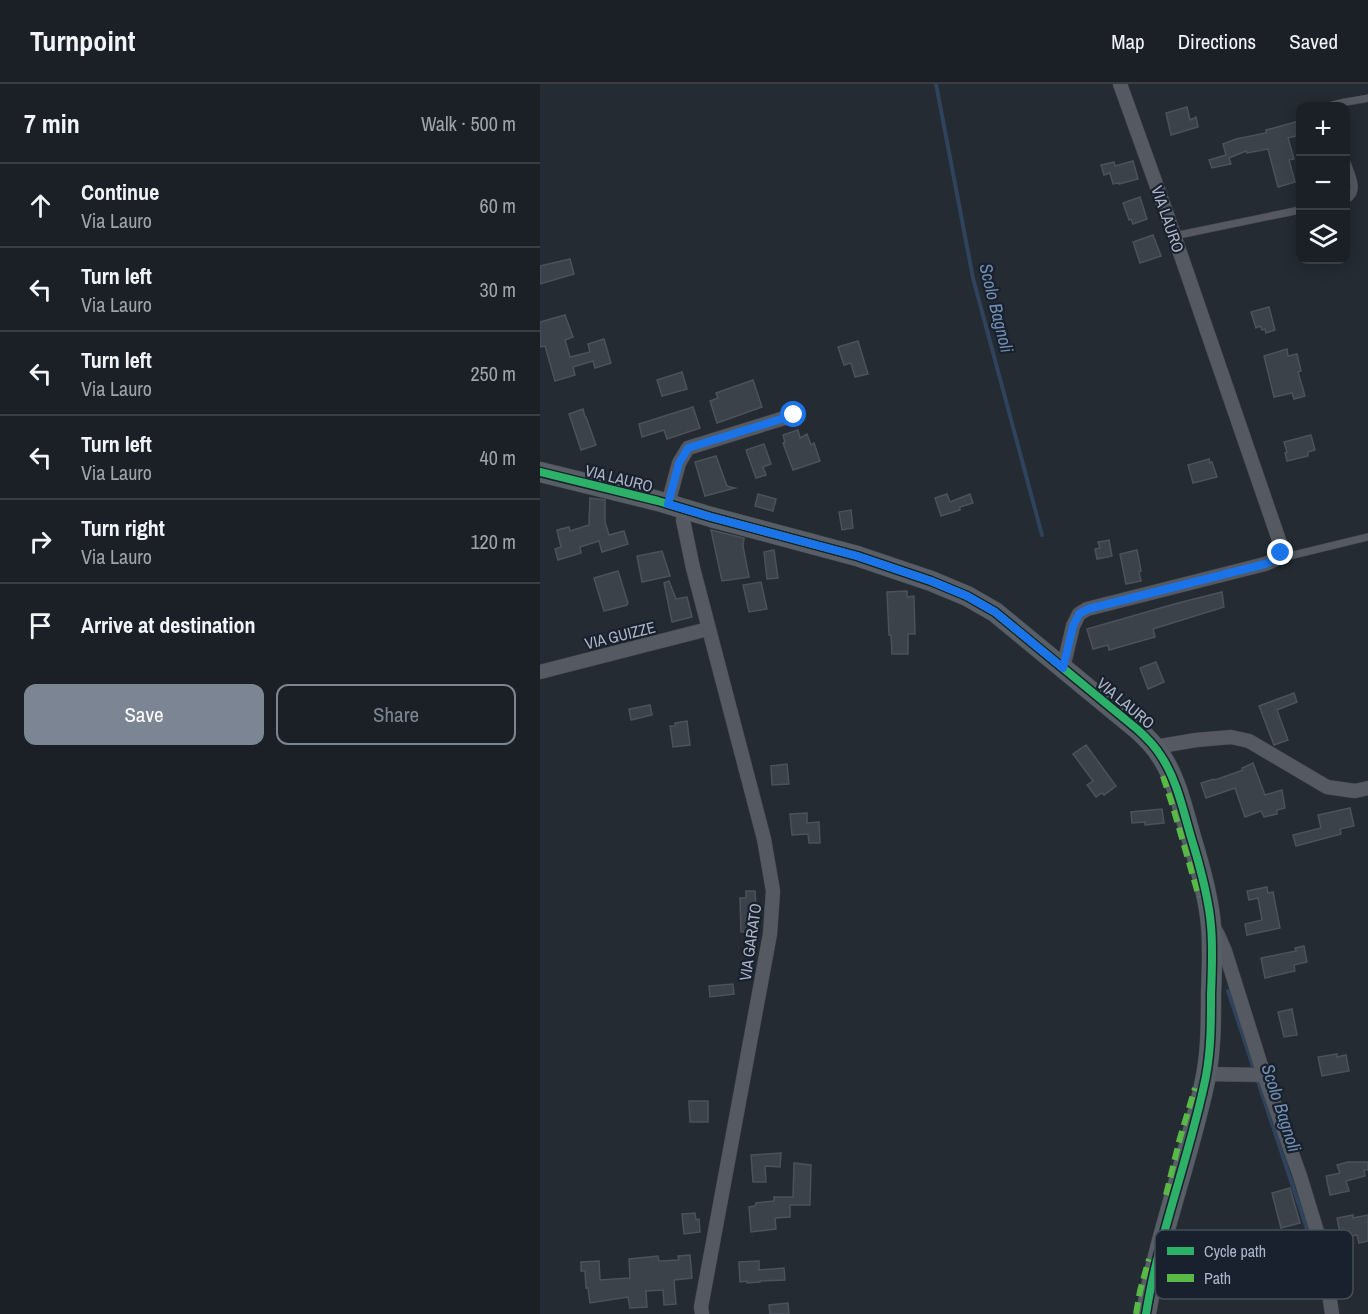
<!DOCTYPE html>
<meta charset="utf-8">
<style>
body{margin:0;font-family:"Archivo Narrow",sans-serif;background:#24282e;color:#f1f3f6}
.controls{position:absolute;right:18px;top:18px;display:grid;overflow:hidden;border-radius:12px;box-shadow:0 3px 15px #0003}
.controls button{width:54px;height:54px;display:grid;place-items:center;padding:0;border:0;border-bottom:2px solid #393e43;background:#1b2026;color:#f1f3f6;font:30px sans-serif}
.stop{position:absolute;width:18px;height:18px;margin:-14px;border:4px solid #1a73e8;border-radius:50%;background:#fff}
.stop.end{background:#1a73e8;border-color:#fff;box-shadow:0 2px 6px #0008}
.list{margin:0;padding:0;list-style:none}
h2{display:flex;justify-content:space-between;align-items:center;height:78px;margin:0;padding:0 24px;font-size:26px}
h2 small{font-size:20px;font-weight:400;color:#a0a3a7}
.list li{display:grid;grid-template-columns:39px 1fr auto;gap:18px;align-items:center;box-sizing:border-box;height:84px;padding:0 24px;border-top:2px solid #393e43}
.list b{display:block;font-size:22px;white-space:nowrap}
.list p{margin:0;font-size:20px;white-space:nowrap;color:#a0a3a7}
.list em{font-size:20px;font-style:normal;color:#a0a3a7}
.actions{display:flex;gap:12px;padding:18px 24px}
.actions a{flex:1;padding:14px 0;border:2px solid #7c8593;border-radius:12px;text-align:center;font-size:21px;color:#7c8593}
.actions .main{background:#7c8593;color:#fff}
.icon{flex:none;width:33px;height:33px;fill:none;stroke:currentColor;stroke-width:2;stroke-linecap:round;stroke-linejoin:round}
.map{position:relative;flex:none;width:828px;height:1230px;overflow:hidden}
header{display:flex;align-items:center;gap:36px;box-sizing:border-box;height:84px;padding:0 30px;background:#1b2026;border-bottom:2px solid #393e43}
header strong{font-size:28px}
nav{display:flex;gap:33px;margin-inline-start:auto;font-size:21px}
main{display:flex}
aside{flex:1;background:#1b2026}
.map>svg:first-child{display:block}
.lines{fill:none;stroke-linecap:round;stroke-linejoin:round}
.stream{stroke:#2f435d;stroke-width:4}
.building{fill:#3c4249;stroke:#4b525b;stroke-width:1.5}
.lane-casing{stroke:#40454b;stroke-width:8}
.street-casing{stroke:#40454b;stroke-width:15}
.secondary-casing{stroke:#40454b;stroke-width:21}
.lane{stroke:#545962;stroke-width:7}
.street{stroke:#545962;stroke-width:14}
.secondary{stroke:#585e66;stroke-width:20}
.quiet{stroke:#58b947;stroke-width:6;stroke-dasharray:12 6;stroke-linecap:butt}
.cycleway-casing{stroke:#18212d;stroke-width:11}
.cycleway{stroke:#2db169;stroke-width:8}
.route{stroke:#1a73e8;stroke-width:8}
.labels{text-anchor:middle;stroke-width:4.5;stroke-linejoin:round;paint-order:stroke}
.street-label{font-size:16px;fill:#acb6c6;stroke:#18212d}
.water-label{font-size:18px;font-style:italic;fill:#728eb1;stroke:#18212d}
.key{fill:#18212d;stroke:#444e5b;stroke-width:1.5}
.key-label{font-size:16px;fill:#acb6c6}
</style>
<header>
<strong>Turnpoint</strong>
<nav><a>Map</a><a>Directions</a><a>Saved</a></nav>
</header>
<main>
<aside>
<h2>7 min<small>Walk · 500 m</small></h2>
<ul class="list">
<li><svg class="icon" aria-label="ahead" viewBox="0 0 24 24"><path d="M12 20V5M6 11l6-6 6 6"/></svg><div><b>Continue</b><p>Via Lauro</p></div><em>60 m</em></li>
<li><svg class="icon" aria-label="left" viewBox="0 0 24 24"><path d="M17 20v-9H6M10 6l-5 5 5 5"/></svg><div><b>Turn left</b><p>Via Lauro</p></div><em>30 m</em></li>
<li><svg class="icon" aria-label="left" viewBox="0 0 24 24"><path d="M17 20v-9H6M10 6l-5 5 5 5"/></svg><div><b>Turn left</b><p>Via Lauro</p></div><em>250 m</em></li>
<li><svg class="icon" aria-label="left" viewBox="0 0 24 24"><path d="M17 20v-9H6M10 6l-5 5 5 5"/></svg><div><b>Turn left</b><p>Via Lauro</p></div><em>40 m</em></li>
<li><svg class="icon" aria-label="right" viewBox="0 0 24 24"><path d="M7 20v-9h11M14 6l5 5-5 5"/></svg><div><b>Turn right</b><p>Via Lauro</p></div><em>120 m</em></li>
<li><svg class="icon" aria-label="arrive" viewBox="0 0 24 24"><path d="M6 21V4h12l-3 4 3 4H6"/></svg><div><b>Arrive at destination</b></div></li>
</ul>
<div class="actions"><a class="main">Save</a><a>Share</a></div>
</aside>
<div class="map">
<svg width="828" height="1230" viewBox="0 0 828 1230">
<rect width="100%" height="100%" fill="#242b33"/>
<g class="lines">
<!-- stream -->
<g class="stream">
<path d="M396,0L433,194L502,451"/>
<path d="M688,907L769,1151"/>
</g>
</g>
<!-- building -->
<g class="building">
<path d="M647,23L650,36L656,33L658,43L631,51L626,29Z"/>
<path d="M759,37L760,51L748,54L754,75L749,76L755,98L738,103L728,65L707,69L706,67L689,74L691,80L672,84L669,76L686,71L683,60L696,55L726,49V46Z"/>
<path d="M593,77L598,95L579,100V99L573,100L570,89L564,91L561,81L574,78L575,82Z"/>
<path d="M600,113L607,135L593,140L591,135L589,136L583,119Z"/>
<path d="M613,151L621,172L600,179L593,158Z"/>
<path d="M30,175L34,190L0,200V182Z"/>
<path d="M729,223L735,246L726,249L725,245L722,246L720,242L716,244L711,228Z"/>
<path d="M25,231L33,253L25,256L30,273L50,268L48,260L64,255L71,279L55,284L53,277L33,283L35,291L15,297L5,262L0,263V238Z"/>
<path d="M318,257L328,290L315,293L311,279L304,281L298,263Z"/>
<path d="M747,265L748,272L757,270L761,287L758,288L765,312L754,315L752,309L734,313L724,272Z"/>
<path d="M142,288L147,305L122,312L117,296Z"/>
<path d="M213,296L222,323L177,339L170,317L178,314L176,309Z"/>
<path d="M153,323L160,344L127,355L124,346L102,353L99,340Z"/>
<path d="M43,325L45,333H46L56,361L41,366L29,330Z"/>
<path d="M258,346L260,354L267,350L271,361L274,359L280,377L253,386L243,359L245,358L243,351Z"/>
<path d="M771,351L775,366L768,368V372L747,377L745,369L747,368L744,358Z"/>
<path d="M224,360L231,380L223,383L226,391L216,394L206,366Z"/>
<path d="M176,372L187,402L195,404L165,412L155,378Z"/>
<path d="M669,375L670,379L672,378L677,393L653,399L648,381Z"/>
<path d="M218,410L236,415L233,427L215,422Z"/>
<path d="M407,410L410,418L430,410L433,419L420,423V426L401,432L395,414Z"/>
<path d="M50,414L65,416V438L69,451L84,447L88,460L62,468L59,457L40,463L41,469L18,476L15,465L21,463L17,446L29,443L30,447L49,441Z"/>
<path d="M311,426L313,444L302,446L299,428Z"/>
<path d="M171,446L204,454L203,462L209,493L182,497Z"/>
<path d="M569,456L572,472L557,475L555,465L560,464L558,458Z"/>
<path d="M234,466L238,494L227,495L224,468Z"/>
<path d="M597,466L601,487L599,488L601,497L586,500L580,470Z"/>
<path d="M122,467L130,492L102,498L97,472Z"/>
<path d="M78,487L88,519L87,521L64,527L54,494Z"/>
<path d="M129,497L136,515L147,513L152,533L132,538L124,499Z"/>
<path d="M221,498L227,525L209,528L203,501Z"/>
<path d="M367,507V513L374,512L375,550H368V570H352L351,551H349L347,508Z"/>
<path d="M682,508L684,523L613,545L615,553L569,566L568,561L553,565L547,545L638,519Z"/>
<path d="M616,578L624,598L608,605L600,584Z"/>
<path d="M754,609L757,618L737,626L748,656L734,661L719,622Z"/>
<path d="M110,621L112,631L91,636L89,625Z"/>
<path d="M147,637L150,661L133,663L130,642H135V639Z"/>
<path d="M546,661L576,702L564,711L562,709L556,713L547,701L553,697L533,670Z"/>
<path d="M713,679L725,711L742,706L745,724L737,726V730L724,733L721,727L705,733L695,704L666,714L661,699L674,695L675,696L703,686L702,684Z"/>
<path d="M247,680L249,700L232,701L231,682Z"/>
<path d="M810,724L814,742L800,745L801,750L756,762L753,751L781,744L778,731Z"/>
<path d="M622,725L624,739L605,741V738L592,739L591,728Z"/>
<path d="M267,729V739L279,738L280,759H269L268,750L252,751L250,730Z"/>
<path d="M727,803L728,809L733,808L740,844L707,851L705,840L722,836L718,814L709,816L707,807Z"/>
<path d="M206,807H215L217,839H214V847L201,848L200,814H206Z"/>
<path d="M764,862L767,878L754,881L755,887L725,894L721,874L756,867L755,864Z"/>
<path d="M193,900L194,910L170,913L169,902Z"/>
<path d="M752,925L757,951L744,953L738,928Z"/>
<path d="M797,970V973L806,971L809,987L782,992L778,973Z"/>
<path d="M149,1017H168V1038H150Z"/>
<path d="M241,1069L240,1083L225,1082L226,1098H213L211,1071Z"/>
<path d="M808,1078H828V1086H824L825,1092L806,1097L809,1107L790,1111L786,1092L800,1089L797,1081Z"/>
<path d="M254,1079L271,1081L270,1121H250V1133L235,1134L236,1145L211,1148L209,1123L215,1122L216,1119L234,1117V1113H253Z"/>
<path d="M750,1104L760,1139L741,1144L732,1109Z"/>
<path d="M155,1129L156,1136L159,1135L160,1148L144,1150L142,1130Z"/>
<path d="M813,1131V1134L828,1131V1157L819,1159L817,1151L801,1154L797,1134Z"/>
<path d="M150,1171L152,1194L134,1196L136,1220L124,1221L123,1206L106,1207L107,1223L90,1224L88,1213L50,1219L48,1204H46L45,1187H41V1178L59,1177L60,1196L90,1194L89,1175L118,1172L119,1177L139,1176L138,1172Z"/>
<path d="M219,1177V1186L244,1184L245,1196L220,1197V1198L207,1199V1197L200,1198L199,1178Z"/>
<path d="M248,1219L249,1230H230L229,1221Z"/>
</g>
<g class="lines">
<!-- lane casing -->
<g class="lane-casing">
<g id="lane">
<path d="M790,22C799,18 817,17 828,14"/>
<path d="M806,76C810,89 822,108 806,116"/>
<path d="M634,152L760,126"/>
<path d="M737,475L828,453"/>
</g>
</g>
<!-- street casing -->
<g class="street-casing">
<g id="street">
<path d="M128,420L139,379L148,364L254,331"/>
<path d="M146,425L143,436L153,484L224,755L233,807L230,850L169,1180L161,1223L162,1230"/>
<path d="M523,584L533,542L539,530L547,525L725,480C738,475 742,474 740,459L625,125L580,0"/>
<path d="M0,588L168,545"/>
<path d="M615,663L656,656L691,653L709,657L787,703L815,707L828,704"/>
<path d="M673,843L678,851L685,867L724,991L760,1092L779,1154L785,1180L792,1230"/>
<path d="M666,990L724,991"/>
</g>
</g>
<!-- secondary casing -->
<g class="secondary-casing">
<path id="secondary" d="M0,388L118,417L171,433L317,472L391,497L427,512L455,528L597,645C606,653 615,662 621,672C637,696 643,726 651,753C659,779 669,815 671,842C673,864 672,887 671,910C671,938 671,965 666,992C650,1072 619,1149 606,1230"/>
</g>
<!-- lane -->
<use href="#lane" class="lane"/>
<!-- street -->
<use href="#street" class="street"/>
<!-- secondary -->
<use href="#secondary" class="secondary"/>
<!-- quiet -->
<g class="quiet">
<path d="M623,692L633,723L659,813"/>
<path d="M626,1111L640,1054L655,1004"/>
<path d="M596,1230L600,1207L609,1175"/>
</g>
<!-- cycleway casing -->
<g class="cycleway-casing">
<path id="cycleway" d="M0,388L118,417L171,433L317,472L391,497L427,512L455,528L597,645C606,653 615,662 621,672C637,696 643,726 651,753C659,779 669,815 671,842C673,864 672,887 671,910C671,938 671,965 666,992C650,1072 619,1149 606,1230"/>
</g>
<!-- cycleway -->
<use href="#cycleway" class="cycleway"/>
</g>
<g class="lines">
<!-- route -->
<path class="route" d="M254,331L148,364L139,379L128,420L171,433L317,472L391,497L427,512L455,528L523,584L533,542L539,530L548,525L725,480L737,475L741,469"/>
</g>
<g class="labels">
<!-- street labels -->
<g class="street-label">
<text transform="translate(628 135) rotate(71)" y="6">VIA LAURO</text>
<text transform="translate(79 394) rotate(14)" y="6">VIA LAURO</text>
<text transform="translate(80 551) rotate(-14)" y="6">VIA GUIZZE</text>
<text transform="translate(586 619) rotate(40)" y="6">VIA LAURO</text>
<text transform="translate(210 858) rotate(-82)" y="6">VIA GARATO</text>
</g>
<!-- water labels -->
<g class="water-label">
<text transform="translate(456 224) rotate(76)" y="6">Scolo Bagnoli</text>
<text transform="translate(741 1024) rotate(72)" y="6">Scolo Bagnoli</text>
</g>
</g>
<!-- legend -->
<rect x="615" y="1146" width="198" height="69" rx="9" class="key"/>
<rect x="627" y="1163" width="27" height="8" fill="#2db169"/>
<rect x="627" y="1190" width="27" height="8" fill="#58b947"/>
<g class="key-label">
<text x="664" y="1173">Cycle path</text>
<text x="664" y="1200">Path</text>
</g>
</svg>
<div class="controls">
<button>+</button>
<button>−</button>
<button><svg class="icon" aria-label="layers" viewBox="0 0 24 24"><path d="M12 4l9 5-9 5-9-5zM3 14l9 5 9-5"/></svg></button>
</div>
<div class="stop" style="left:254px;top:331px"></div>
<div class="stop end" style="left:741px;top:469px"></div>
</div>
</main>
